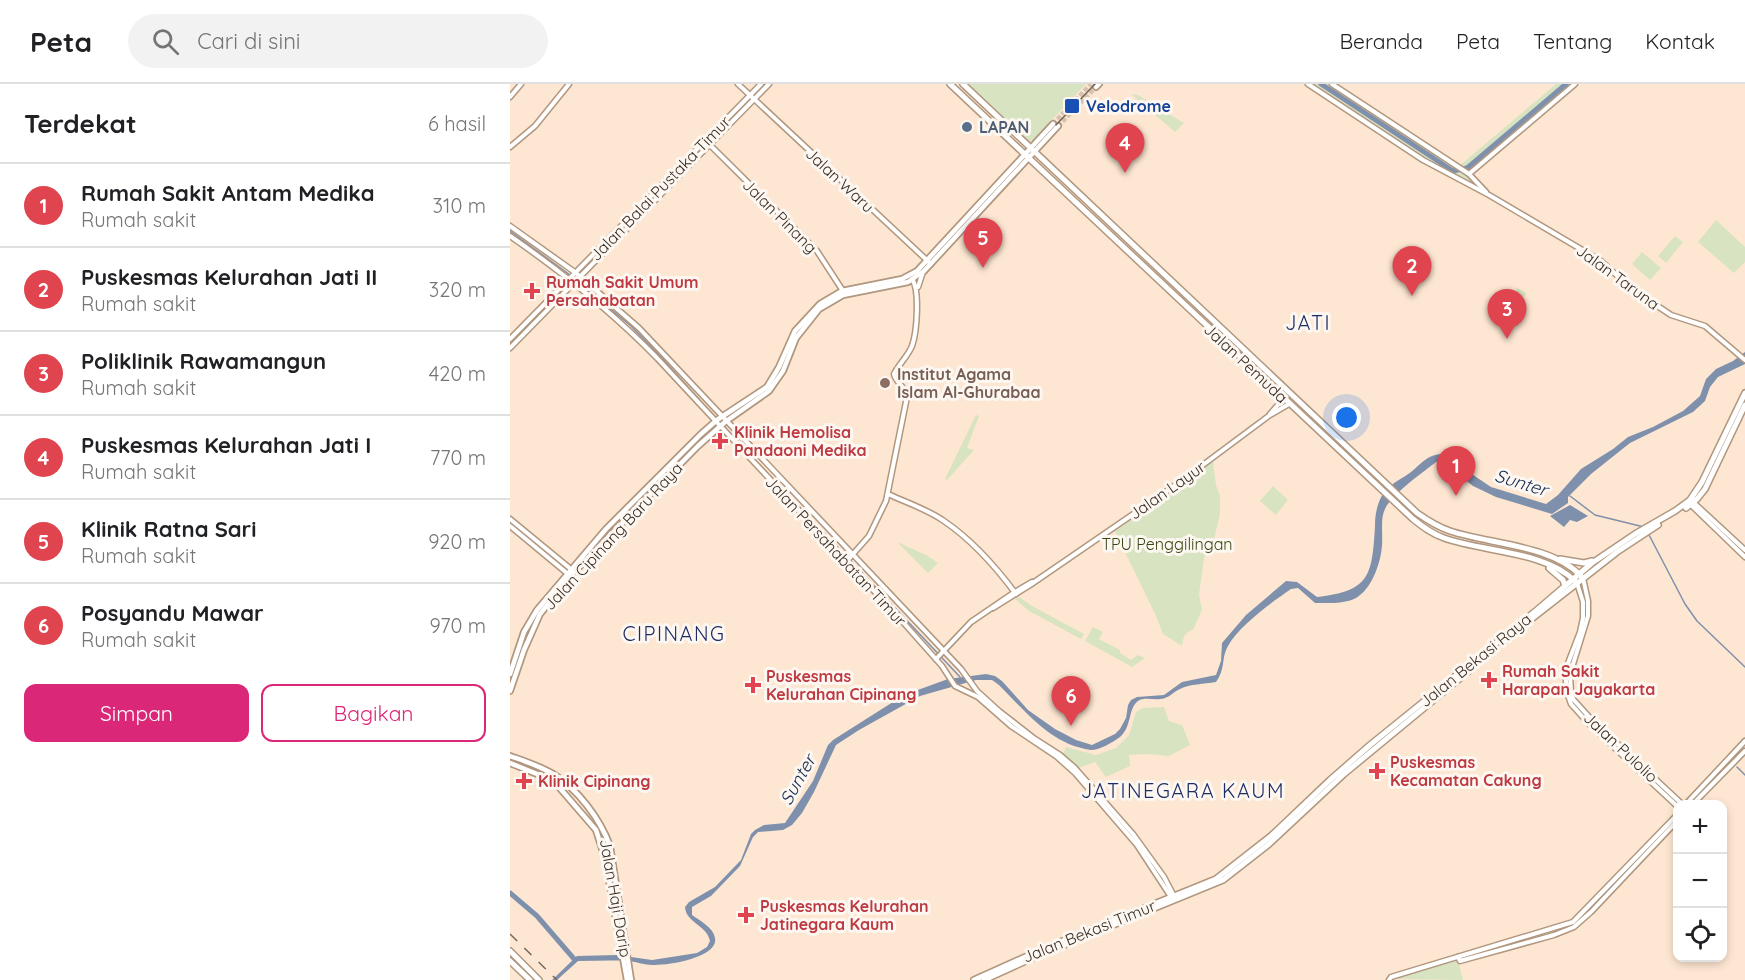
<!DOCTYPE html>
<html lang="id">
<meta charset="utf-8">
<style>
body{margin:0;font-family:Quicksand,sans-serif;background:#f2f2f2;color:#202124}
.controls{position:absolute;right:18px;bottom:18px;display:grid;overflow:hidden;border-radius:12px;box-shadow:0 3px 9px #0003}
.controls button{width:54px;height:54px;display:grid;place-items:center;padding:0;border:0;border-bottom:2px solid #e0e0e0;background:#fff;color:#202124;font:30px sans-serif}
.you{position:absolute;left:837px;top:334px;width:21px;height:21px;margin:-15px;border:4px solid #fff;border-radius:50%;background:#1a73e8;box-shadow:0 0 0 9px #1a73e833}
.badge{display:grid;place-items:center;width:39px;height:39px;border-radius:50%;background:#db2777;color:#fff;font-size:20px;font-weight:700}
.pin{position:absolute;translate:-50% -50px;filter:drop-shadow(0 2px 3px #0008)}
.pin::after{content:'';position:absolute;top:32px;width:21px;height:18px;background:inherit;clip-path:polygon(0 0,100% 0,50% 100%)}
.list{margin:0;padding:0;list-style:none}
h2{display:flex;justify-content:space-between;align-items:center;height:78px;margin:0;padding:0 24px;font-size:26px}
h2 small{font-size:20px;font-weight:400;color:#757577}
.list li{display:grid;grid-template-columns:39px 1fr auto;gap:18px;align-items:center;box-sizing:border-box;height:84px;padding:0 24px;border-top:2px solid #e0e0e0}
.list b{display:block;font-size:22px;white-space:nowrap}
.list p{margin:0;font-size:20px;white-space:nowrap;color:#757577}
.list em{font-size:20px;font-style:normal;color:#757577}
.actions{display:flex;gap:12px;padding:18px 24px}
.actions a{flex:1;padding:14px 0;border:2px solid #db2777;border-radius:12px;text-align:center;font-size:21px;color:#db2777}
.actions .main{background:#db2777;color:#fff}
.icon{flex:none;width:33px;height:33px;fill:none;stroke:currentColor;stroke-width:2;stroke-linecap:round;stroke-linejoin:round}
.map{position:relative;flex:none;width:1235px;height:896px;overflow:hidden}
header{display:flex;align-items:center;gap:36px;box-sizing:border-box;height:84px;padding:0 30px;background:#fff;border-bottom:2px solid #e0e0e0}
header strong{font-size:28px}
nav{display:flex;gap:33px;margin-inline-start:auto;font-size:21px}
.search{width:420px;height:54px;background:#f2f2f2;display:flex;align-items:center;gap:15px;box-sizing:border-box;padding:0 21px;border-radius:33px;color:#757577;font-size:22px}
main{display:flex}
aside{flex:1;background:#fff}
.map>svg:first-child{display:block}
.green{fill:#d8e3c1}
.water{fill:#7f90ac}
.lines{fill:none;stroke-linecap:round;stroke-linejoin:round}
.stream{stroke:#7f90ac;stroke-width:1.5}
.river{stroke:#7f90ac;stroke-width:5}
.secondary-tunnel{stroke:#d6c2af;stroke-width:4.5;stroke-dasharray:4.5 2;stroke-linecap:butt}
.tertiary-casing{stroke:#b1977f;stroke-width:7}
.secondary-casing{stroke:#b1977f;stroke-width:8}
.primary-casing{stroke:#b1977f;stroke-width:8}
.tertiary{stroke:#fff;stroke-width:4}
.secondary{stroke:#fff;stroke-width:4.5}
.primary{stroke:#fff;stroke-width:5}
.tram{stroke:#746658;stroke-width:1.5}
.rail{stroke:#746658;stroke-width:1.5;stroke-dasharray:10 10;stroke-linecap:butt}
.transit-dot{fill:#1a4fb4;stroke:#fdf7f2;stroke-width:2}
.service-dot{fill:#5c6f8a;stroke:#fdf7f2;stroke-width:2}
.health-dot{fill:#e0444e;stroke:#fdf7f2;stroke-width:2}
.education-dot{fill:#8d6e63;stroke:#fdf7f2;stroke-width:2}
.labels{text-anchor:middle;stroke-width:6;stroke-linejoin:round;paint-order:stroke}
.transit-label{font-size:16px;font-weight:bold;fill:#164399;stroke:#fdf7f2;text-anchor:start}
.service-label{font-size:16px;font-weight:bold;fill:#4e5e75;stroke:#fdf7f2;text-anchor:start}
.street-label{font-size:16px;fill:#382d23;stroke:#fdf7f2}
.health-label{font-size:16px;font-weight:bold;fill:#be3a42;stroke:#fdf7f2;text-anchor:start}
.education-label{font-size:16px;font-weight:bold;fill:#785e54;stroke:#fdf7f2;text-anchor:start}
.park-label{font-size:16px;fill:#394510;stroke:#fdf7f2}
.water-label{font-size:18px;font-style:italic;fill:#142951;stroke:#fdf7f2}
.quarter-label{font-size:20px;letter-spacing:1.5px;fill:#1f2b63;stroke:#fdf7f2}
</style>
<header>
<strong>Peta</strong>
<div class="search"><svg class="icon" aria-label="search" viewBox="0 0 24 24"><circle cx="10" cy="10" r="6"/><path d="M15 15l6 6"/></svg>Cari di sini</div>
<nav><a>Beranda</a><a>Peta</a><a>Tentang</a><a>Kontak</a></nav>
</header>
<main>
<aside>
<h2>Terdekat<small>6 hasil</small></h2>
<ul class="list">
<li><span class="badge" style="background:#e0444e">1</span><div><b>Rumah Sakit Antam Medika</b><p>Rumah sakit</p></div><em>310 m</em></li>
<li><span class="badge" style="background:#e0444e">2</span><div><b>Puskesmas Kelurahan Jati II</b><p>Rumah sakit</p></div><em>320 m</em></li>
<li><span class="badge" style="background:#e0444e">3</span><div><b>Poliklinik Rawamangun</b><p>Rumah sakit</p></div><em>420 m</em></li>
<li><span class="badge" style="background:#e0444e">4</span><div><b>Puskesmas Kelurahan Jati I</b><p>Rumah sakit</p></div><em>770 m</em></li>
<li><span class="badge" style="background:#e0444e">5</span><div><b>Klinik Ratna Sari</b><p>Rumah sakit</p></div><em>920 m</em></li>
<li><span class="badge" style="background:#e0444e">6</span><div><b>Posyandu Mawar</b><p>Rumah sakit</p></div><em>970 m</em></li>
</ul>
<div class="actions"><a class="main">Simpan</a><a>Bagikan</a></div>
</aside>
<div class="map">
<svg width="1235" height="896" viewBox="0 0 1235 896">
<rect width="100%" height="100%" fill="#fee7d2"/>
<!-- green -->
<g class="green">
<path d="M453,0H576L524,55L515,60Z"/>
<path d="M798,0H822L948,83L1046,0H1065L960,90L967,100L964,103L936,89Z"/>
<path d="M621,10L628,11L674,39L665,48Z"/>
<path d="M1206,136L1235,163V178L1224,189L1188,158Z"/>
<path d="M1165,152L1173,158L1156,179L1148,172Z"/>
<path d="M1132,168L1151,184L1140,196L1122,180Z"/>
<path d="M1007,204L1016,209L997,242L988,237Z"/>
<path d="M466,331L469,332L457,364L464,366L437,396L435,395Z"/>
<path d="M703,377L706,401L710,412V430L704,455L694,474L689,511L692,526L683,546C674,548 673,554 672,562L653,550L646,532L605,447L677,398Z"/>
<path d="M763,402L778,416L766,431L750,417Z"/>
<path d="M387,458L416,471L428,479L418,489Z"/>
<path d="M509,513L522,522L574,550L571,555L519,527L505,515Z"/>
<path d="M583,543L593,548L589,555L610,566V569L621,576L628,571L635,574L622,583L575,557Z"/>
<path d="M654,623L659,637L672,641L680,661L659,672L637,670L619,671L620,682L596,693L585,678L566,685L552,672L556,663L586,671L606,664L619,651L626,628L633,624Z"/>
<path d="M948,876L953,896L879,895Z"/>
</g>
<!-- water -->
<g class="water">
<path d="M1235,268V280L1208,293L1200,303L1195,317L1183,328L1120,359L1081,390L1058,413V419L1042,430L986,413L963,402L933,378H926C912,389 882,410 875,425C870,435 873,450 872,461C871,478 862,505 846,514C835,520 818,519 805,519L788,504L781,505C762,518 729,542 718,562C711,574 716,584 706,598C694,600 680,600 670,605C663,608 658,615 650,615C643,616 634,613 628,617C618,624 622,643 610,653C603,658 590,666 581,666C541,661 515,627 489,601L482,596H466L410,612L349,646L326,661L304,708L292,729L282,741L273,746L248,748L243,753L230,782L201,812L182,823V831C190,837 203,843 205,854C209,874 156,882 142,881C135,881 127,878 119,877C102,876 85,877 68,877L47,896H42L67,872L107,871L142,876L187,869L197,863L200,857C197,841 176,839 175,823L179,818L205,803L231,776L241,750L245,746L254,741L275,739L303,697L318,661L323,656L394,611L438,595L476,590L485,592L492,597L518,626L545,645L566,656L582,661L605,650L610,645L616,634L618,621L621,616L627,613L654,611L672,598L706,591L711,577L712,559L736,531L776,497L787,498L807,513C860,507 862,492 865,442C865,430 867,418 875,407C882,399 893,394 901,388C911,380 918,370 932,370L981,403L1036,420L1048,411L1071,385L1103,365L1118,353L1143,343L1173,327L1190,312L1196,295L1206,285L1223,277Z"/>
<path d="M1060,421L1078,432L1067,438L1060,436L1054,443L1040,432Z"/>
</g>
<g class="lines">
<!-- stream -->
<g class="stream">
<path d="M0,147L60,191"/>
<path d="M68,198L121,242L150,272L222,352L337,473"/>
<path d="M1060,412L1085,431L1134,443"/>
<path d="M1138,449L1175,520L1187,537L1235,583"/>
<path d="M340,476L450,593"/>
<path d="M1227,683L1235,691"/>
</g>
<!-- river -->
<g class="river">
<path d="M811,0L943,87L957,84L962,80L1056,0"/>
<path d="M0,809L27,832L65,876"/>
</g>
<!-- secondary-tunnel -->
<g class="secondary-tunnel">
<path d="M543,40L581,0"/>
<path d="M548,42L586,3"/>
</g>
<!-- tertiary casing -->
<g class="tertiary-casing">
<g id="tertiary">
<path d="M228,0L421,180"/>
<path d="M798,0L913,76L979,111L1091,177L1122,205L1161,231L1195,242L1235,276"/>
<path d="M822,0L959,90L976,108"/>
<path d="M0,13L11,0"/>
<path d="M199,60L307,167L333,207"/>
<path d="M0,63L25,42L59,0"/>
<path d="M959,90L1065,0"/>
<path d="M0,142L66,189L129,244L451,585L467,607L489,627L525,655L550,671L565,684L623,750L654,793L665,814"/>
<path d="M0,152C52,188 103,229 147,274L392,537L432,582L445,602L468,613L501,642L546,672L565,689L627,761L661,813"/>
<path d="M408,203L413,188"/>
<path d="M0,255L251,0"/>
<path d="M0,264L259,0"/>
<path d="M760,330L774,314"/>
<path d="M378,410C397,419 417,425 434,437C462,456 486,483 506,510"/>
<path d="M1183,418L1235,466"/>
<path d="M1179,419L1235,473"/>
<path d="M0,435L62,486"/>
<path d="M0,442L58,490"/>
<path d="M336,478L359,452L376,417L397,313C396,303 386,299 384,290C389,280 398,272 402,262C407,248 410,206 402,195"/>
<path d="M1073,494L1078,517V532L1060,590L1061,609L1063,615L1081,635L1172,720"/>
<path d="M1067,499L1073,518V534L1070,548L1055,587L1057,608L1061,620L1078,639L1168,723"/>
<path d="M483,524L520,501L670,398L760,331L779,320"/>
<path d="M426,575L461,538L505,508L522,498"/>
<path d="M1176,720L1235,657"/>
<path d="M1183,720L1235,667"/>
<path d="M948,873L950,877L1044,851L1064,843L1081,828L1168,736"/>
<path d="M879,896L881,893L1063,838L1168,730"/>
</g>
</g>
<!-- secondary casing -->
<g class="secondary-casing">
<g id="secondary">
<path d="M586,3L589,0"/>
<path d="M0,590L14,548L27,526L96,445L191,350L207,336L257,303L269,283L285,247L310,220L332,207L392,195L407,187L543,40"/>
<path d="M0,607L14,566L30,530L64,488L188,362L215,338L259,307L273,287L286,254L309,225L333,211L398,198L414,187L548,42"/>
<path d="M0,672C14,677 30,682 43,690C68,705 90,735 100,762L121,896"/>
<path d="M0,679L32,692L48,702L86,746L95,774L117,896"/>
</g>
</g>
<!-- primary casing -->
<g class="primary-casing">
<g id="primary">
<path d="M440,0L903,435C913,443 922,450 934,454C973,468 1035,467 1065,497"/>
<path d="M453,0L907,429C917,436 928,443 940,447C979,460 1042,461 1071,492"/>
<path d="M1176,424L1187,415L1195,405L1235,321"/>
<path d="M1050,475L1074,479L1082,477"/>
<path d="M1039,484L1053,496L1055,502"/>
<path d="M1020,536L1107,468L1148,441"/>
<path d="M0,867L29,896"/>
<path d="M0,877L20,896"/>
<path d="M464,896L533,865L706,795L761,752L820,696L860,661L1027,526L1082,479L1125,450L1165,427L1180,416L1192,398L1235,309"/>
<path d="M474,896L520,875L713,796L759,760L834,690L960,586"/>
</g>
</g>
<!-- tertiary -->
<use href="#tertiary" class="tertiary"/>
<!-- secondary -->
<use href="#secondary" class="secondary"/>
<!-- primary -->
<use href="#primary" class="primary"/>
<!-- tram -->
<path class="tram" d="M546,41L585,0"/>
<!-- rail -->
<path class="rail" d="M0,850L47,896"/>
</g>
<!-- markers -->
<rect class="transit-dot" x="554" y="14" width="16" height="16" rx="3"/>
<circle class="service-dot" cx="457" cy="43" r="6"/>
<g class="health-dot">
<path d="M19 198h6v6h6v6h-6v6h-6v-6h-6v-6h6z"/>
<path d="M207 348h6v6h6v6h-6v6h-6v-6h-6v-6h6z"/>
<path d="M976 587h6v6h6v6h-6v6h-6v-6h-6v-6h6z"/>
<path d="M240 592h6v6h6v6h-6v6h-6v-6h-6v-6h6z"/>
<path d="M864 678h6v6h6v6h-6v6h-6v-6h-6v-6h6z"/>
<path d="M11 688h6v6h6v6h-6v6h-6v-6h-6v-6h6z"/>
<path d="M233 822h6v6h6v6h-6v6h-6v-6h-6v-6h6z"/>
</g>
<circle class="education-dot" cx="375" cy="299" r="6"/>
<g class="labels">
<!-- transit labels -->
<g class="transit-label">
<text x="576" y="28">Velodrome</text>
</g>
<!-- service labels -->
<g class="service-label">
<text x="469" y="49">LAPAN</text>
</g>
<!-- street labels -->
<g class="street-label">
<text transform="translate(330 96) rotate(43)" y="6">Jalan Waru</text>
<text transform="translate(150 104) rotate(-46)" y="6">Jalan Balai Pustaka Timur</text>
<text transform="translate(270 132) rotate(45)" y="6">Jalan Pinang</text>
<text transform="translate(1108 193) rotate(36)" y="6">Jalan Taruna</text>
<text transform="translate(736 279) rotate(43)" y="6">Jalan Pemuda</text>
<text transform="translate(657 406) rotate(-35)" y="6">Jalan Layur</text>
<text transform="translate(103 452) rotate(-47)" y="6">Jalan Cipinang Baru Raya</text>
<text transform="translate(326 467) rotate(47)" y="6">Jalan Persahabatan Timur</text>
<text transform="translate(965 576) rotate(-39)" y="6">Jalan Bekasi Raya</text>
<text transform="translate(1111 663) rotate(43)" y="6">Jalan Pulolio</text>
<text transform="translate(106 814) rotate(80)" y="6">Jalan Haji Darip</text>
<text transform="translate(579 847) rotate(-22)" y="6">Jalan Bekasi Timur</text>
</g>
<!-- health labels -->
<g class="health-label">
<text x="36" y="204">Rumah Sakit Umum<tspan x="36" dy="18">Persahabatan</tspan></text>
<text x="224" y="354">Klinik Hemolisa<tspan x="224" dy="18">Pandaoni Medika</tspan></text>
<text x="992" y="593">Rumah Sakit<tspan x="992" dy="18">Harapan Jayakarta</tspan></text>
<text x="256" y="598">Puskesmas<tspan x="256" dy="18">Kelurahan Cipinang</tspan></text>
<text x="880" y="684">Puskesmas<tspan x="880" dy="18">Kecamatan Cakung</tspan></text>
<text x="28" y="703">Klinik Cipinang</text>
<text x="250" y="828">Puskesmas Kelurahan<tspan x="250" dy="18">Jatinegara Kaum</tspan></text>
</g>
<!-- education labels -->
<g class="education-label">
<text x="387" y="296">Institut Agama<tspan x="387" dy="18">Islam Al-Ghurabaa</tspan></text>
</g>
<!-- park labels -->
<g class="park-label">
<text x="657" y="466">TPU Penggilingan</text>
</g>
<!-- water labels -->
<g class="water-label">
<text transform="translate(1011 399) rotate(17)" y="6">Sunter</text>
<text transform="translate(288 696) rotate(-61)" y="6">Sunter</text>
</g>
<!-- quarter labels -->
<g class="quarter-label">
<text x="798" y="246">JATI</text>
<text x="164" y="557">CIPINANG</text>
<text x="673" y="714">JATINEGARA KAUM</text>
</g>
</g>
</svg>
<div class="controls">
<button>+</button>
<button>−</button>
<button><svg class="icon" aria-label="locate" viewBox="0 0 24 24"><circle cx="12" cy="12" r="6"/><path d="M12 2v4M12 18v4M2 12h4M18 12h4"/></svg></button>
</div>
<div class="you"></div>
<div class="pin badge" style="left:946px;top:412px;background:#e0444e">1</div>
<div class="pin badge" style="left:902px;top:212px;background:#e0444e">2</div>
<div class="pin badge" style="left:997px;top:255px;background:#e0444e">3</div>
<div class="pin badge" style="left:615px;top:89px;background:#e0444e">4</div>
<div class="pin badge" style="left:473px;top:184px;background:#e0444e">5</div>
<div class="pin badge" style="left:561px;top:642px;background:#e0444e">6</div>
</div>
</main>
